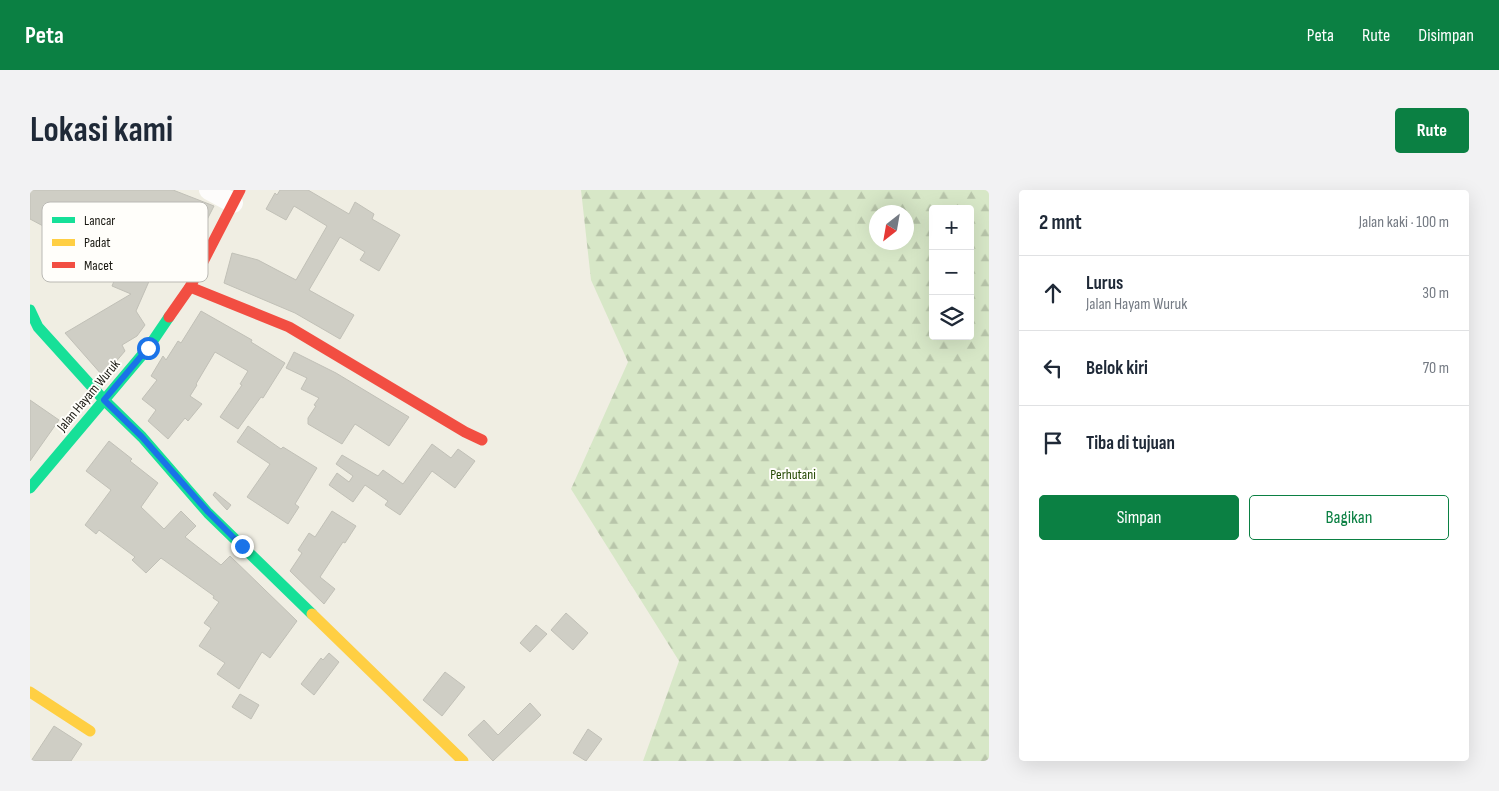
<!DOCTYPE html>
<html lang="id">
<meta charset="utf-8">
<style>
body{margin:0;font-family:"Sofia Sans Condensed",sans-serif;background:#f2f2f3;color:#1f2937}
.controls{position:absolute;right:15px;top:15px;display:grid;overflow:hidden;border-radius:5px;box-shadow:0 5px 20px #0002}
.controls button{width:45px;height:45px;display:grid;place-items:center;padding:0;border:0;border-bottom:1px solid #e0e1e3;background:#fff;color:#1f2937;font:25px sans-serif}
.compass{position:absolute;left:839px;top:15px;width:45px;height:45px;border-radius:50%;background:#fff;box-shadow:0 5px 20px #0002;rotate:211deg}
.stop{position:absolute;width:15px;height:15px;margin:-11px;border:4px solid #1a73e8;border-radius:50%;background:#fff}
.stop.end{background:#1a73e8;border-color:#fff;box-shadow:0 1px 5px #0008}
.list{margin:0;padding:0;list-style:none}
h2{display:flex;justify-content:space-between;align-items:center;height:65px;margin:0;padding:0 20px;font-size:21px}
h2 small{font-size:16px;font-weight:400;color:#747a83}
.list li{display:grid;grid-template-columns:32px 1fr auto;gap:15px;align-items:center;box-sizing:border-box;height:75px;padding:0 20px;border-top:1px solid #e0e1e3}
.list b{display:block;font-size:19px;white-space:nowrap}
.list p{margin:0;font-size:16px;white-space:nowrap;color:#747a83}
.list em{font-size:16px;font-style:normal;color:#747a83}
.actions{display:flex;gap:10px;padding:15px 20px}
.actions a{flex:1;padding:11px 0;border:1px solid #0b8043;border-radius:5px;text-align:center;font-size:18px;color:#0b8043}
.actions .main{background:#0b8043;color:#fff}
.icon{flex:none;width:28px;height:28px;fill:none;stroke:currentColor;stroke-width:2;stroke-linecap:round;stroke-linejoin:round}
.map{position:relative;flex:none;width:959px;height:571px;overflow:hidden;border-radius:5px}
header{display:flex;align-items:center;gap:30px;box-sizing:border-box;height:70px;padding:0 25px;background:#0b8043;color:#fff}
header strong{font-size:24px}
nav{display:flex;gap:28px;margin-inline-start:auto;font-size:18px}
.intro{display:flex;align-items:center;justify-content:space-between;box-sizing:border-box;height:120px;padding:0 30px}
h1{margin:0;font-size:35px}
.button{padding:12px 22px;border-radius:5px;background:#0b8043;color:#fff;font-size:18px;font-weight:700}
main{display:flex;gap:30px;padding:0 30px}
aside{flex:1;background:#fff;border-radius:5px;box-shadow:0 5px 20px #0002}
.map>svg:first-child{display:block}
.forest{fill:url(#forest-firs);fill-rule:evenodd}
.building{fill:#cfcec5;stroke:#c1c0b7}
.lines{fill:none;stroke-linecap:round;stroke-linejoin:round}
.street{stroke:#fdfcfb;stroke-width:20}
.fast{stroke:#16e098;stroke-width:11}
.slow{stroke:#ffcf43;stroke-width:11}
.jam{stroke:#f24e42;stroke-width:11}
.route{stroke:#1a73e8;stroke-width:6}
.labels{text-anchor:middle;stroke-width:4;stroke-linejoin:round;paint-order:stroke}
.street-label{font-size:14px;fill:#191811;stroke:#fffefa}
.park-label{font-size:14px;fill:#234700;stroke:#fffefa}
.key{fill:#fffefa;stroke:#bab9b4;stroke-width:1}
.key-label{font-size:14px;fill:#191811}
</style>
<header>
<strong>Peta</strong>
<nav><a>Peta</a><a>Rute</a><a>Disimpan</a></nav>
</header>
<div class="intro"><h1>Lokasi kami</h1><a class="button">Rute</a></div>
<main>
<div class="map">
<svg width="959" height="571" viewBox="0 0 959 571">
<defs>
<pattern id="forest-firs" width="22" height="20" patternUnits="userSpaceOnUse" patternTransform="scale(1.25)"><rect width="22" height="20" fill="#d7e7c7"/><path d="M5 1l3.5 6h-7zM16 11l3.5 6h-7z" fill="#b8c5aa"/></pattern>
</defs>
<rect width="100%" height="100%" fill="#f0eee3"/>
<!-- forest -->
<path class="forest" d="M551,0H959V571H613L649,471L541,299L598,172L561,90ZM903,19H940V146H903ZM846,22H876V52H846Z"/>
<!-- building -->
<g class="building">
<path d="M0,0H143L184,16L158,67L144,85L127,73L106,121L115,135L107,146L92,155L95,161L78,181L72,185L35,143L101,104L82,96L98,58L63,42L62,44L24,19L15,37L0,29Z"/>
<path d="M250,0H278L319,24L325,12L344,24L342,29L370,45L349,81L330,70L335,62L310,47L279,100L324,125L310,149L265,123L194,93L202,63L228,70L266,90L297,36L264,16L256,30L236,19L245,3L247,5Z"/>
<path d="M171,121L222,150L221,152L255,173L233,208L231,207L208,239L190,227L212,195L210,194L218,181L185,162L166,194L167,195L160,206L172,214L158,231L155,228L138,249L118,231L126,220L112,209L127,190L121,186L133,166L136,170L148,151L151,153Z"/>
<path d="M264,162L306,183L379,227L359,256L325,234L312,254L278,234V228L286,216L284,215L289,208L271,199L277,188L256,178Z"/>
<path d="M0,210L29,230L0,271Z"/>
<path d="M218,236L251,259L253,257L287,278L265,314L269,317L258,334L217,307L240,274L207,252Z"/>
<path d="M79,251L102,269L100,271L128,293L111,317L134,339L151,321L166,336L155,347L191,375L200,366L267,431L240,468L232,462L209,499L187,484L195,473L169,456L181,438L174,433L189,412L183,408L184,406L131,368L116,383L102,370L105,367L69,340L66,344L55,335L81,300L56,281Z"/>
<path d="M402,254L421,268L428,259L445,271L425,298L402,281L370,325L355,315L358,311L335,295L323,312L299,295L307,283L319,292L323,286L306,274L312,265L348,286L353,280L373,294Z"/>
<path d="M185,302L201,315L197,320L183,305Z"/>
<path d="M302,321L326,336L315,353L313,352L290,387L305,399L294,414L260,381L272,363L268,360L279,343L285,347Z"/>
<path d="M536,423L558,443L543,460L521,440Z"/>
<path d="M506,435L517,444L500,462L490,453Z"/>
<path d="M299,463L309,472L284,505L271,494L291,468L293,470Z"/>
<path d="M415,482L435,497L412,526L393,510Z"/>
<path d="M210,504L229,515L221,529L202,517Z"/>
<path d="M500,513L511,525L463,571L438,545L454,530L468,545Z"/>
<path d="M24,536L52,554L41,571H1Z"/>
<path d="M558,539L572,549L556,571L543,563Z"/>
</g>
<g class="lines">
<!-- street -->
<path class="street" d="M179,0L203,13"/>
<!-- fast -->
<g class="fast">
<path d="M0,120L8,137L74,210L112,247L178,323L282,424"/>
<path d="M0,298L118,158L139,127"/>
</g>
<!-- slow -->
<g class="slow">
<path d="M282,424L433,571"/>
<path d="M0,502L60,541"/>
</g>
<!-- jam -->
<g class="jam">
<path d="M160,97L259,137L435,242L452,250"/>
<path d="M139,127L160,97L210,0"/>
</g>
</g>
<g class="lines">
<!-- route -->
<path class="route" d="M118,158L74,210L112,247L178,322L212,356"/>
</g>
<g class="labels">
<!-- street labels -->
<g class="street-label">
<text transform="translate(58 205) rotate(-50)" y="5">Jalan Hayam Wuruk</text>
</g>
<!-- park labels -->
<g class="park-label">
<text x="763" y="289">Perhutani</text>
</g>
</g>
<!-- legend -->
<rect x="12" y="12" width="166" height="80" rx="8" class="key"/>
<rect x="22" y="27" width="23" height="6" fill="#16e098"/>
<rect x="22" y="49" width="23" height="7" fill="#ffcf43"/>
<rect x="22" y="72" width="23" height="6" fill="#f24e42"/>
<g class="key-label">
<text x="54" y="35">Lancar</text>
<text x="54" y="57">Padat</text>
<text x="54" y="80">Macet</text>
</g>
</svg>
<div class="controls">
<button>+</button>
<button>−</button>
<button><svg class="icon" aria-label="layers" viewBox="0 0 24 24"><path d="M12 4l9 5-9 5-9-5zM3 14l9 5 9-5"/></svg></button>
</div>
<svg class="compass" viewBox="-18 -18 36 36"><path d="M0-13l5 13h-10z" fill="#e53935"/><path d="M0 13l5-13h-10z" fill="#747a83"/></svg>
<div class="stop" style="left:118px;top:158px"></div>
<div class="stop end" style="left:212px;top:356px"></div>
</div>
<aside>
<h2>2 mnt<small>Jalan kaki · 100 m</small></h2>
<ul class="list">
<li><svg class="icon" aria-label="ahead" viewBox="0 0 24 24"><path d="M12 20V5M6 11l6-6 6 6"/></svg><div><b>Lurus</b><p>Jalan Hayam Wuruk</p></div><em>30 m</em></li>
<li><svg class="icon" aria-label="left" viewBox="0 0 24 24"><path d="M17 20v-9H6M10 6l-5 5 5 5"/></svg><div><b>Belok kiri</b></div><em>70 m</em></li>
<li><svg class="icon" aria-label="arrive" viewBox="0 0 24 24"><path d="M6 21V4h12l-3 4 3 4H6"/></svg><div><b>Tiba di tujuan</b></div></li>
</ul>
<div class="actions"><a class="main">Simpan</a><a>Bagikan</a></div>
</aside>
</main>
